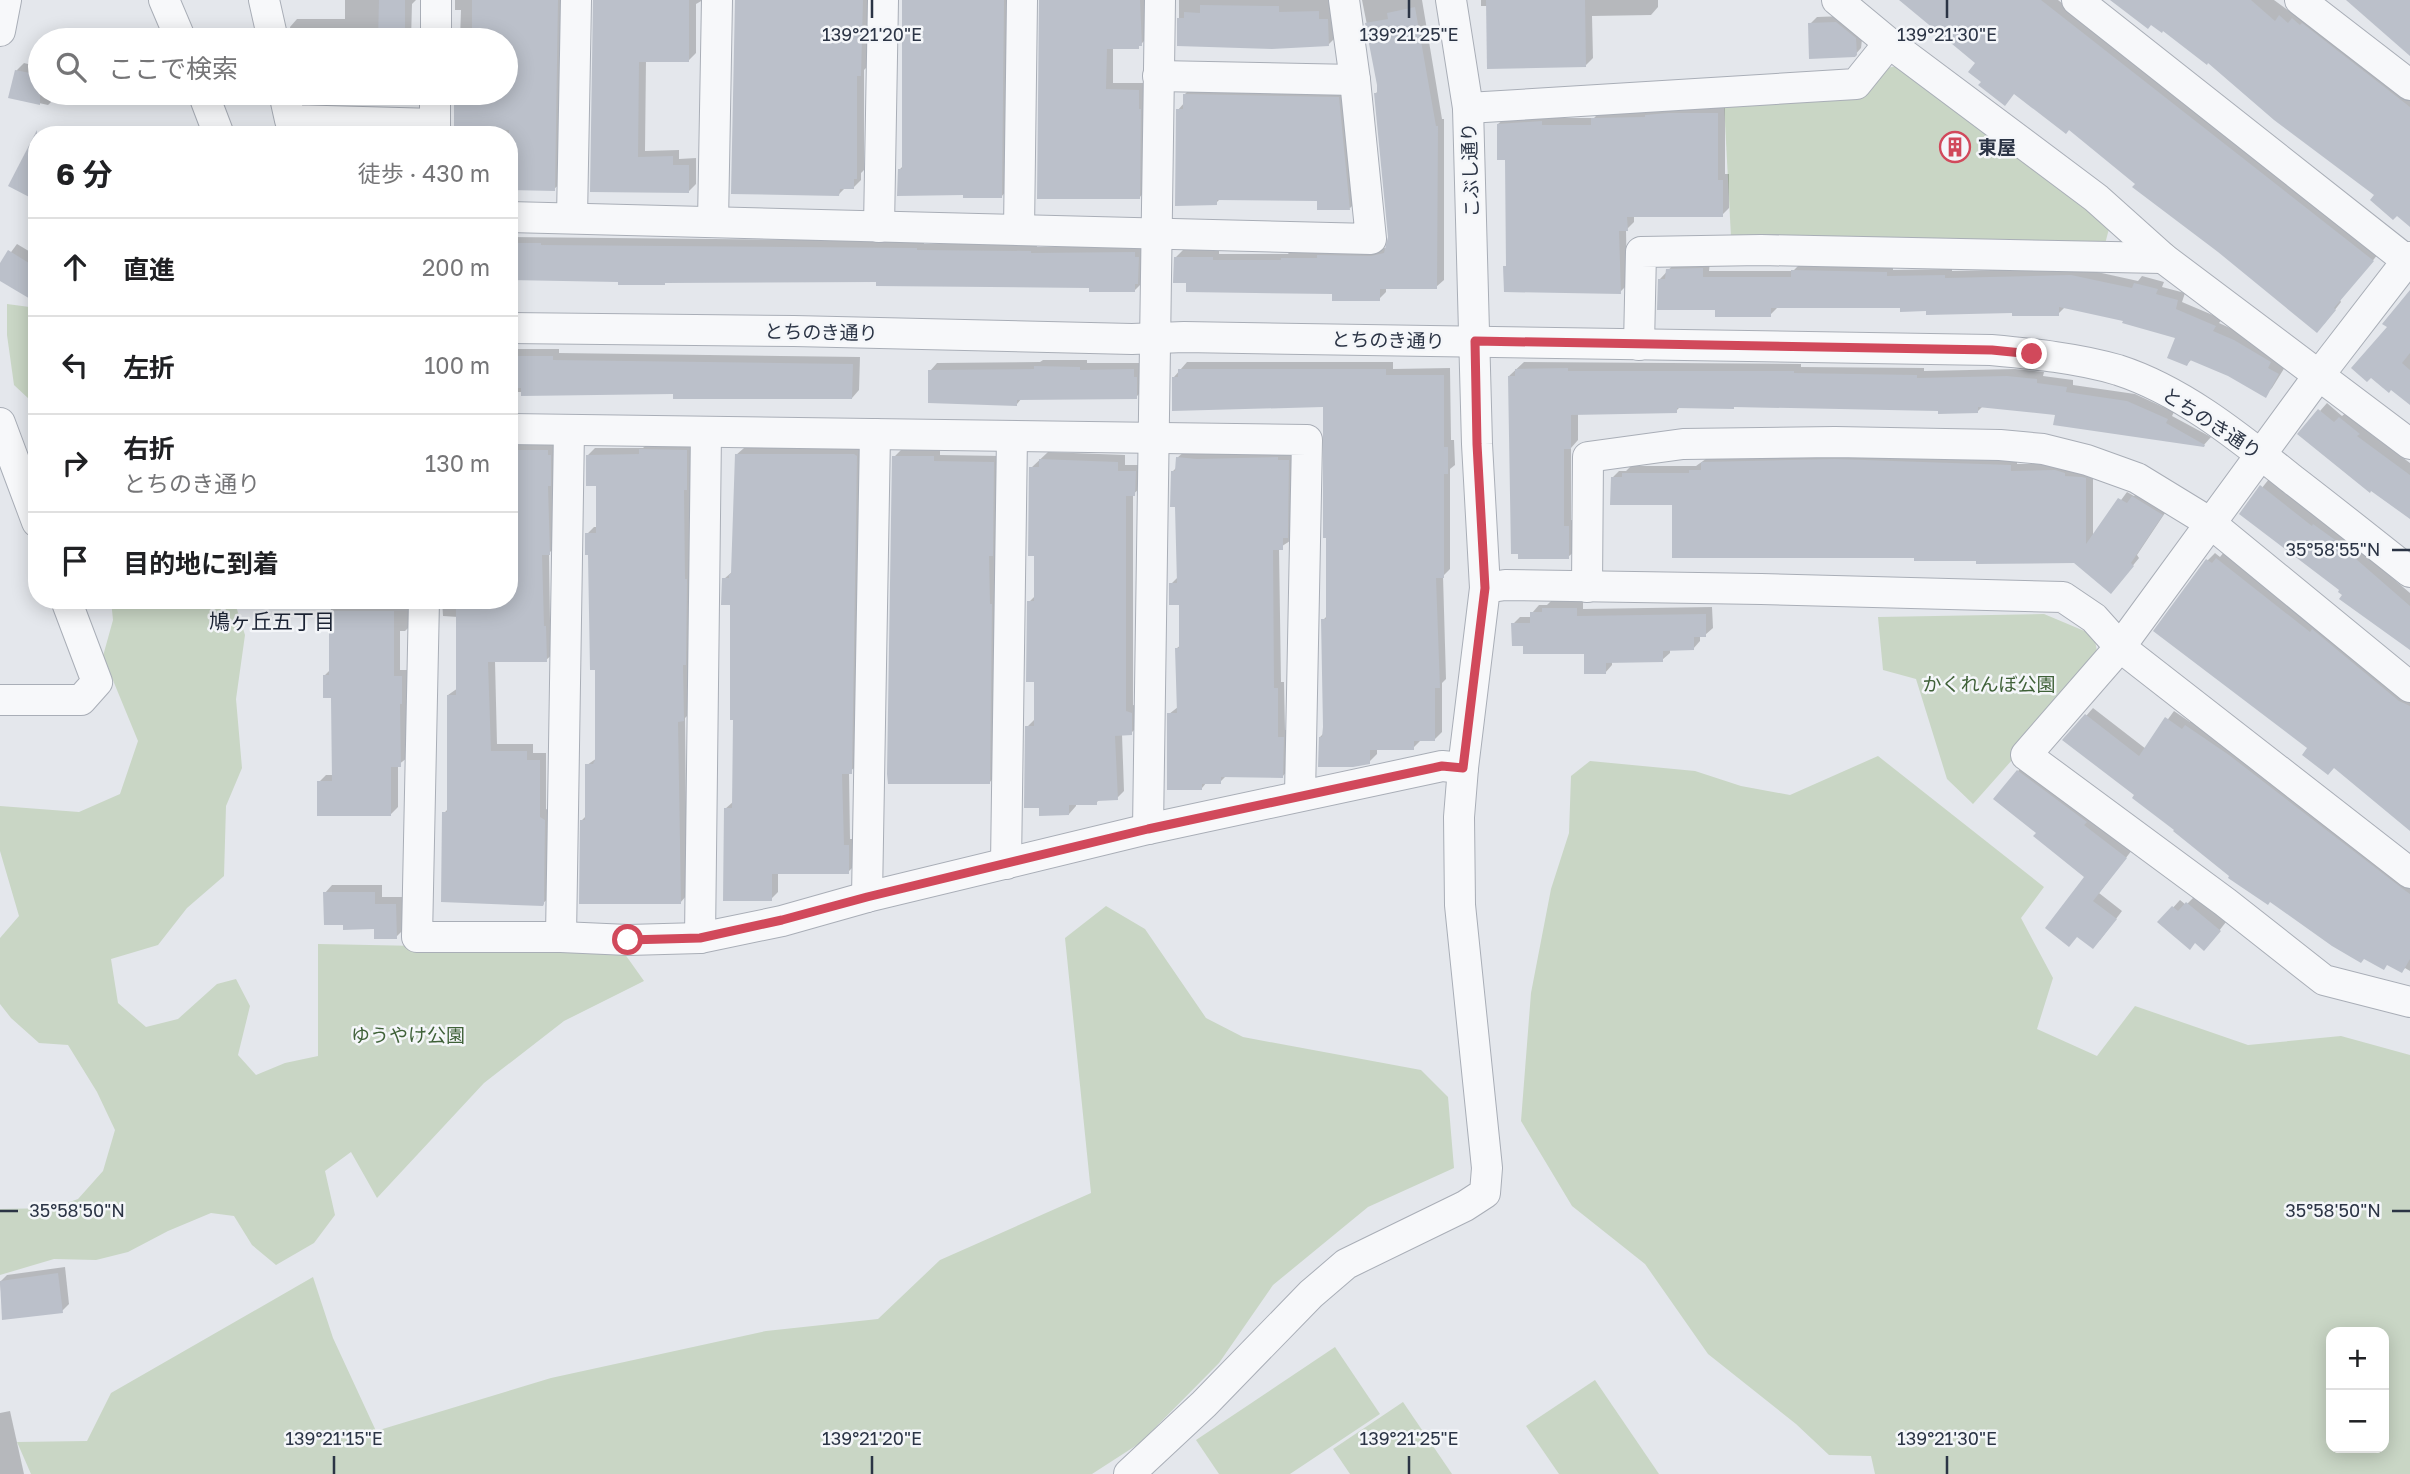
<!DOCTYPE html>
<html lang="ja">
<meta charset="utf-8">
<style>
body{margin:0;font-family:"Golos Text","Noto Sans JP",sans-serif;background:#f6f6f6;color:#202124}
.controls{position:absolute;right:21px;bottom:21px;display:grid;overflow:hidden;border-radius:14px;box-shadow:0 4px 18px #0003}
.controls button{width:63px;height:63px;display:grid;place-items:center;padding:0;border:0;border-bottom:2px solid #e0e0e0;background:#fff;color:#202124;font:35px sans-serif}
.stop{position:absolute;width:21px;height:21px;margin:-16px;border:5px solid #d1495b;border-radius:50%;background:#fff}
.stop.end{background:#d1495b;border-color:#fff;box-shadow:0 2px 7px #0008}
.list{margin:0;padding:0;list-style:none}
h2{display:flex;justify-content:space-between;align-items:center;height:91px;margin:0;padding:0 28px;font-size:30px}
h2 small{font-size:23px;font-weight:400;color:#757577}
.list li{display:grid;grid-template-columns:46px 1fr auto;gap:21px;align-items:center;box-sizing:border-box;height:98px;padding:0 28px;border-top:2px solid #e0e0e0}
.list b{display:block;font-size:26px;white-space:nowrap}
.list p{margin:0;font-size:23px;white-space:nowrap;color:#757577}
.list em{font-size:23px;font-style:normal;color:#757577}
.icon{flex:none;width:38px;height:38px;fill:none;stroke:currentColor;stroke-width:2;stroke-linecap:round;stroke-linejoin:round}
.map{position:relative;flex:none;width:2410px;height:1474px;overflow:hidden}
.search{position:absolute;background:#fff;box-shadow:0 4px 18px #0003;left:28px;top:28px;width:490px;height:77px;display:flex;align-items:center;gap:18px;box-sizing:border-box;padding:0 24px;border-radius:38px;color:#757577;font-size:26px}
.panel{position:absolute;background:#fff;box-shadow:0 4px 18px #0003;left:28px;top:126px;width:490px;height:483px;border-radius:28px}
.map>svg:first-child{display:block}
.green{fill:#c9d6c5;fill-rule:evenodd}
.shadow{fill:#0003}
.building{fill:#bbc0ca}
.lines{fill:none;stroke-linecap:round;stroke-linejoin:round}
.minor-casing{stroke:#a9aeb7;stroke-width:32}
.minor{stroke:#f7f8fa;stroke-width:30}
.route{stroke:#d1495b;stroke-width:9}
.ticks{fill:none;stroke:#2b3445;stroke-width:2.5}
.labels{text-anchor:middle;stroke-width:5;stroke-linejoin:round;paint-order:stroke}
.poi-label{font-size:19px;font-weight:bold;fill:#2b3445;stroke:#f4f6f9;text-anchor:start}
.street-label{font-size:19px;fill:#2b3445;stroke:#f4f6f9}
.park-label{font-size:19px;fill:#3f6138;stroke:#f4f6f9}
.neighbourhood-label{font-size:21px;fill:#1d2536;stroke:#f4f6f9}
.ticks-label{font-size:18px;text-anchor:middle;fill:#2b3445;stroke:#f4f6f9;stroke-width:5;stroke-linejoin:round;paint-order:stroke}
</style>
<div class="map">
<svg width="2410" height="1474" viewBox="0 0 2410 1474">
<rect width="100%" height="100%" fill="#e4e7ec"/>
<!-- green -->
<g class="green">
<path d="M1901,65L2110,225L2105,244L1731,237L1724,103Z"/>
<path d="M7,304L37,308V437L29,399L14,385L7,335Z"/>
<path d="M111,600H234L245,635L236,699L242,768L226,806L224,876L187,908L158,945L111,959L118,1003L146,1027L178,1019L217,984L236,979L250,1006L238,1055L256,1075L285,1063L318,1056V944L622,950L644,981L564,1021L484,1083L377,1198L351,1152L325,1171L335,1215L314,1243L276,1265L252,1245L234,1216L211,1213L168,1231L128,1252L96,1260L54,1259L0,1275V1209L53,1208L78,1199L103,1171L115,1130L97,1092L68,1045L39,1043L11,1018L0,1004V938L19,916L0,851V806L79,812L120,794L138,741L103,656L113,620Z"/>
<path d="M2044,614L2094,635L2099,662L1973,804L1947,779L1916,679L1883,670L1878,617Z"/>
<path d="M1878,756L2044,887L2021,918L2053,978L2037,1029L2097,1056L2135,1006L2248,1045L2341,1036L2410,1055V1474H1875L1871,1456L1829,1455L1796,1424L1708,1354L1645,1264L1572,1206L1521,1121L1531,993L1551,889L1569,833L1571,776L1590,761L1695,771L1741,786L1790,795ZM2331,1332H2384V1448H2331Z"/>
<path d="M1106,906L1145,929L1206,1018L1243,1037L1421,1070L1448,1097L1454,1168L1368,1207L1273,1285L1219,1363L1140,1443L1092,1474H31L17,1442L87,1441L111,1393L313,1277L333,1338L376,1431L551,1378L766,1331L878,1319L940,1260L1091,1193L1065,938Z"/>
<path d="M1335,1347L1380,1414L1290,1474H1219L1196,1440Z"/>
<path d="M1595,1380L1659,1474H1559L1526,1426Z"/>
<path d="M1403,1402L1452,1474H1350L1333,1449Z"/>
</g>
<!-- shadow -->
<g class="shadow">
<path d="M345,0H416L412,4L411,40H292L290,27L297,19H345Z"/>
<path d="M455,0H565L562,182L554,189L509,135H456V99L458,93H506V40H460L461,10H455Z"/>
<path d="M595,0H703L696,4V53L689,60H646L645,151L679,150V159L696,158V184L689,191L592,190Z"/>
<path d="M736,0H870L868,66L864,70V170L861,173V180L853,188L846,187L839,194Z"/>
<path d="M904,0H1011L1008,189L1001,197L965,193L899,170L904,165Z"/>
<path d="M1041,0H1149L1148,37L1138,47H1113V83H1145L1146,190L1139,198Z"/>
<path d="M1179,0H1335L1336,37L1329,44H1179Z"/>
<path d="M1362,0H1422L1442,119H1444V280L1436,287H1386V292L1379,299L1334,292L1188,281L1176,257L1183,250H1219V254H1288L1290,251L1388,248L1390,237L1376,93L1379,90V85Z"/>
<path d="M1481,0H1658V7L1651,15L1592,16L1593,58L1586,65L1488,6H1481Z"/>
<path d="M1902,0H2058L2379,253L2340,300L2341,302L2324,324L2137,183L2070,128L2015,93L1984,81L1977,63Z"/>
<path d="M2124,0H2274L2296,16L2300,12L2410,95V213L2376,195L2208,61Z"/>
<path d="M1844,16L1863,31L1861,48L1854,56L1810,24L1817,17Z"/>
<path d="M24,63L40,67V93H56L55,98L48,105L11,97L16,71Z"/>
<path d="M1192,87L1346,91L1357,201L1350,208L1319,199H1220L1216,203L1178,110L1184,103V95Z"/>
<path d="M1725,107V174H1729V208L1722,215H1634V222L1626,230L1627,285L1620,292L1578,293V290L1505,267L1508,264L1507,158L1498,124L1506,117L1548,115V118H1594L1600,112Z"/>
<path d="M279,129L319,135H273Z"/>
<path d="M509,237L924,241V244H1037V247L1142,246V283L1135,290L1090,287L878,281L509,279Z"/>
<path d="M17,244L37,256V290L0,279V267Z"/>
<path d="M1710,262L1709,271H1793L1800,264L1893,265V270L1952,269V271L2079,268L2138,281L2142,276L2164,282L2162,287L2185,293L2182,302L2222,319L2219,323L2241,333L2277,355L2273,360L2285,367L2272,388L2265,395L2229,374L2192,359L2187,364L2177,337L2125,320L2065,307L2058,314L1927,310L1902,306L1777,308L1770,315L1717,309L1660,279L1675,263Z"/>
<path d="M2410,294V403L2389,327Z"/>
<path d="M509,349H559V353L860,357L859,390L852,398L675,392H509Z"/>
<path d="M1043,360H1087V363H1140L1143,390L1136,397L1022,398L1017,404L930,371L937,363L1040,362Z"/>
<path d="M1187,362H1393V369L1450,368L1451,440H1454L1455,465L1450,469V569L1443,576L1446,679L1442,683V732L1434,740L1420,741L1413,748H1377V754L1369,762L1320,737L1324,733L1323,620L1328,615L1325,405L1174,377Z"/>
<path d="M1524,362L1801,364V367L1924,368V371L2015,369L2044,372L2043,376L2073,380V385L2135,394L2174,412L2172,416L2211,437L2203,446L2057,414L1984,405L1978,411L1736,405L1680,407L1676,411L1578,413V440L1571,448V520H1575L1576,550L1568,557L1509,376Z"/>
<path d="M2327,403L2342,416L2348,411L2365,426L2363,428L2410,463V518L2320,411Z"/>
<path d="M555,443L556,546L549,553L550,620H553L554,653L546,660L495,661L497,744H533V753H546V809L552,812L550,897L542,904L444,813L449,808L448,695L458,688V617L443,616L442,600H509V444Z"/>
<path d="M648,443H694L693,481L690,484L691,712L685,718L687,895L680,903L582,820L587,815V765L597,758V668L587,534L594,527H598V484L588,455L595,448H643Z"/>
<path d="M744,448H862L858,765L849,772L850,839H855V865L848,872H778V892L771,899L725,809L734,801L735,718L732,603L724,579L733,571L736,455Z"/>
<path d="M901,450H940V455L1000,456L996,775L989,783L894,457Z"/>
<path d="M1185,451L1296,454L1294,529L1290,534V541L1279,548L1281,682H1284L1285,730H1290L1289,769L1282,777L1227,775L1220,782H1207L1202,788L1169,714L1178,707L1177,648L1181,645V603L1171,584L1178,577L1177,505L1172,472L1177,467V458Z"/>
<path d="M1048,452L1125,455V465H1142V487L1133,494V705L1139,706L1138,726L1131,733L1122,734L1124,791L1117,798L1100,799L1096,803H1076V806L1069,814L1027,727L1034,720L1036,680L1029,602L1036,595L1031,468Z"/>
<path d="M1710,456L2017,458V464H2063L2093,472V538L2127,492L2134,496L2141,490L2169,507L2137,555L2139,558L2118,584L2074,562L1915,556L1674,504L1612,478L1619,471H1626L1631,466H1696Z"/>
<path d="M2269,479L2320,520L2322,518L2410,593V648L2342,590L2242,513Z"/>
<path d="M2224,552L2410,696V829L2310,747L2156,631L2208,560L2215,553L2220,557Z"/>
<path d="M331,600H414L412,624L405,631H400V670H408L407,758L398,765V807L391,814L319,782L326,775H333L332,696L325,675L330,670Z"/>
<path d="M1551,601H1583V609L1712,607L1713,628L1705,635H1700V641L1693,649H1670V653L1662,660L1612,661V665L1605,673L1586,652L1525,644L1513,624L1520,617H1532V613L1539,605H1547Z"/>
<path d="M2093,708L2146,749L2174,711L2190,722L2194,719L2410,881V971L2405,968L2402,971L2388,963L2364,957L2177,829L2136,795L2086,716Z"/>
<path d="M2025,764L2132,850L2099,893L2122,911L2100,940L2086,877L2038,833L2018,771Z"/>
<path d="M332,885H382V897H403V930L396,937L375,927L344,923L325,893Z"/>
<path d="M2195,896L2226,922L2211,941L2196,942L2160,922L2180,900L2186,905Z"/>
<path d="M65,1267L69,1304L62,1311L4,1318L0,1282L7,1275Z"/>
<path d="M10,1411L24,1474H0V1413Z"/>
</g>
<!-- building -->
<g class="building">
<path d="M379,0H405V40H378Z"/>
<path d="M472,0H558L555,191L509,190V130L454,127V98H468V93H506V40H472Z"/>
<path d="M593,0H689V62H639L638,157L673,156V165H689V193L590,192Z"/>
<path d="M735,0H863L861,76H857V179H854V189H840L839,196L731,194Z"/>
<path d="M902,0H1004L1002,198H963V195L897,196L898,169H902Z"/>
<path d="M1039,0H1140L1142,46H1139V49H1107L1106,89L1139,90V109H1141L1140,199H1037Z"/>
<path d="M1486,0H1585L1586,67L1487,69Z"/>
<path d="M1899,0H2041L2374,261L2334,308L2336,310L2317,333L2218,252L2132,187L2135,184L2069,130L2066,134L2014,94L2005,106L1978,85L1981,82L1968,72L1975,63Z"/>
<path d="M2110,0H2251L2275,21L2279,15L2288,23L2292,18L2300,25L2302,23L2410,107V227L2397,216L2393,220L2370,200L2374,195L2274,120L2208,63L2207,65L2163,31L2162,33L2151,25L2148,29Z"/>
<path d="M2346,0H2410V56Z"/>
<path d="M1200,5L1279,6V12L1319,11V19H1328L1329,46L1272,49L1177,46V18H1184V12L1200,13Z"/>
<path d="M1415,7L1436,126H1438L1437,289H1380V301H1332V294L1186,292V283H1173L1174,257H1213V260H1281V258H1317V255L1371,256L1384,253L1388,237L1374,93H1377V85L1365,23L1388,19L1387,13Z"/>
<path d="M1836,22L1856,38L1857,55L1855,57L1809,59L1808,23Z"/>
<path d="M15,70L40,75V105L8,98Z"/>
<path d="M1183,94L1339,97L1350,210H1317V201L1217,200V205L1175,206L1176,109H1183Z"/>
<path d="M1668,113H1718V180H1723V217H1627L1628,231H1619L1621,294L1504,292L1503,266H1506L1505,160H1497V124L1542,121V125H1591V118L1645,117V115Z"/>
<path d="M37,130V201L8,186Z"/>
<path d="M509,243H541V245L917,248V250L1031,251V253L1135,252V257H1139L1138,284H1135V292H1089V288L876,286V282L665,283V285H618V282L509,280Z"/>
<path d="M8,250L37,268V303L0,281V263Z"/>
<path d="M1703,268V277H1791V270L1887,272V276L1945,275V278L2071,275L2132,288L2134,283L2158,289L2156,294L2178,300L2176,309L2216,326L2213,331L2234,340L2271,362L2268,368L2279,374L2266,398L2228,376L2190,360L2187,366L2167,358L2175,338L2122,323L2123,321L2059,307V316H2012V313L1926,315V311L1900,312V308H1771V317H1715V310H1657L1658,279H1665L1666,269Z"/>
<path d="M2410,290V353L2402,363L2410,370V405L2391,390L2389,393L2371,378L2367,382L2351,368L2387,327L2382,324Z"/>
<path d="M509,356H553V360L853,364L852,399H673V394L521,396V388H509Z"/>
<path d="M1034,366L1080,367V370L1134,369V377H1137V399L1017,400V406L928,403V370L1034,369Z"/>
<path d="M1568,368V371H1794V373L1917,375V378L2007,376L2037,379V383L2067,387L2066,392L2127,401L2168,419L2166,423L2205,445L2204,447L2053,425L2055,415L1978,407V413L1938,414V411L1734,407V409L1677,408V413L1571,415V449H1564V526H1569V559H1518V554H1511L1508,376H1515V369Z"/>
<path d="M1178,369H1386V375H1444V447H1448V474H1444V578H1436L1440,688H1435V741H1414V750H1370V764L1353,767H1318L1319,737H1322L1323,727L1321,619H1326V538H1323V407L1172,411V377H1178Z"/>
<path d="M2318,409L2334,422L2339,417L2360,434L2357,436L2410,475V519L2371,491L2370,493L2297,434Z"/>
<path d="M639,449L687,450V490H684L685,579H687L686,665H683L684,721L678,722L681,904H579L580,820H585V764H593L595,760V670H590L588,555H585V533H596V486H586V455L639,454Z"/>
<path d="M509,450H548V455H551V486H548L550,555H542L544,626H546L547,662H488L491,751H527V760H540V817L545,820L544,904L543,906L441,902L442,812H447V695H456V600H509Z"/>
<path d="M735,454H854L857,456L852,774H842L844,845H849V874H772V901H723L724,808H732L733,720H730V605H721L722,578H729V574H731Z"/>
<path d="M892,456H934V461L994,462L993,556H989L990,604H992L990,784H888L887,774Z"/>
<path d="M1176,457L1197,459L1278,457V460H1289L1288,538H1283V550H1273L1274,688H1278V737H1284L1283,778L1221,777V784H1202V790H1167V713H1177L1175,648H1179V605H1169V583H1177L1175,507H1170L1171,471H1175Z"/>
<path d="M1039,459L1118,462V471H1136L1135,496H1126V711L1132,713V735L1115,736L1118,800L1097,801V805H1069V815L1039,816V808H1024L1025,726H1034V682H1026L1027,601H1034V556H1028L1029,467H1039Z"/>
<path d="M1835,459L2011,465V471L2055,470L2065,473V476L2082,477L2086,478V544L2118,498L2127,503L2132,496L2163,515L2131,563L2134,566L2111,594L2074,563L1976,564V561H1914V558H1672V505H1610L1611,477H1622V473H1689V470H1701V462Z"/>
<path d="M2260,485L2312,526L2313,524L2349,550L2348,552L2410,606V650L2339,599L2342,595L2338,592L2339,590L2239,514Z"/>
<path d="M2216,558L2310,632L2312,629L2399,701L2410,706V831L2334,768L2328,775L2302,755L2307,748L2153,631L2206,559L2212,563Z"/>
<path d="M1542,608H1577V616L1706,614V637H1694V650L1663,651V662L1606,663V674H1584V654H1523V646H1512L1511,623H1530V612H1542Z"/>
<path d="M329,611H394V676H402V704H400L401,767H391V816H317V781H332L331,698H323V675H329Z"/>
<path d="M2085,714L2139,756L2165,717L2182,729L2185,725L2229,755L2403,889L2410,894V959L2402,973L2387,965L2384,970L2364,959L2361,963L2332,946L2270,902L2268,905L2228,878L2229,876L2173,831L2174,830L2132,798L2134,795L2062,740Z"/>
<path d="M2017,770L2087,822L2084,825L2127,858L2093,901L2117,919L2093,949L2077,937L2069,947L2045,928L2084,877L2033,836L2036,833L1993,799Z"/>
<path d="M323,892H375V904H396L397,939H374V929L343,930V925H324Z"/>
<path d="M2186,902L2221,931L2204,951L2195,943L2190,950L2157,922L2172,906L2178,911Z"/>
<path d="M58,1273L63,1313L2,1320L0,1281Z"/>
</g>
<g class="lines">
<!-- minor casing -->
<g class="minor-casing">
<g id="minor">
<path d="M164,0L181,40"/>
<path d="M264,0L273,40"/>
<path d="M1837,0L1889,43L2096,198L2163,258L2410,444"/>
<path d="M2077,0L2410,263"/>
<path d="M2300,0L2410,85"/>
<path d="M0,31L6,0"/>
<path d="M436,40V0"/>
<path d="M1158,76L1355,80"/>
<path d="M203,93L219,135"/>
<path d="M284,93L290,120L435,124"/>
<path d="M1468,108L1856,84L1889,43"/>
<path d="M435,135V93"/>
<path d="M509,217L1371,239L1355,80L1344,0"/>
<path d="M572,218L576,0"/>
<path d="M713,222L717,0"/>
<path d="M879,227L883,0"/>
<path d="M1019,230L1022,0"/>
<path d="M2410,257L2319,375L2120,647L2026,755L2225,902L2324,980L2410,1002"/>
<path d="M509,328L794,331L1132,339L1184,337L1991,350C2034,354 2077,358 2118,370C2183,391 2240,438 2293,480C2332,510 2371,541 2410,572"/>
<path d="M1639,345L1641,252L1761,250L2163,258"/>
<path d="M0,423L37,522"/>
<path d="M509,429L1307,440L1300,795"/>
<path d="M1587,587L1588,457L1683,444L1835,442L2000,445L2043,449L2087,460L2137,478L2209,522L2410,687"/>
<path d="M1485,588L1505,585L1761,589L2063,597L2094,618L2120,647L2410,873"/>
<path d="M424,600L417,937H561L628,940L700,938L782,921L867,897L1148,829L1442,766L1463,768"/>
<path d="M0,700H81L97,682L66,600"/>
<path d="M1148,829L1160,0"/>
<path d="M1006,864L1012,436"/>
<path d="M867,897L875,434"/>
<path d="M561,937L569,430"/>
<path d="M700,938L706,432"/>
<path d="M1129,1474L1204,1404L1311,1294L1346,1264L1465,1206L1485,1193L1487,1168L1460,905L1459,817L1463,768L1485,588L1477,444L1468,108L1451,0"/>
</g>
</g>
<!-- minor -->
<use href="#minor" class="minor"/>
</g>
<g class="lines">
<!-- route -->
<path class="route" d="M628,940L700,938L782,920L867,897L1148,829L1442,766L1463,768L1485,588L1477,444L1475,341L1992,350L2032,354"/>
</g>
<!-- ticks -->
<path class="ticks" d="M872,0V18M1409,0V18M1947,0V18M2392,550H2410M0,1211H18M2392,1211H2410M334,1456V1474M872,1456V1474M1409,1456V1474M1947,1456V1474"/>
<!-- icons -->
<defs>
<g id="building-ring" transform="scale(1.575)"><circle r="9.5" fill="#f4f6f9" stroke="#d1495b" stroke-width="1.5"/><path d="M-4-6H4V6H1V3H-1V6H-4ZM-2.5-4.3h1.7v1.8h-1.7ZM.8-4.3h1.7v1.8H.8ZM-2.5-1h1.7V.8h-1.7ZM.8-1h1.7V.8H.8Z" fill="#d1495b"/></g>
</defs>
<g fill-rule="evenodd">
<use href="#building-ring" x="1955" y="147"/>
</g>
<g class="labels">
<!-- poi labels -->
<g class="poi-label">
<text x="1978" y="154">東屋</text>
</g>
<!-- street labels -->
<g class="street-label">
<text transform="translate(1470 170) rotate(-92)" y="7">こぶし通り</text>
<text transform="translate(821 332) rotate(1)" y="7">とちのき通り</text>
<text transform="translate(1388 340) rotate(1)" y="7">とちのき通り</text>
<text transform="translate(2212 423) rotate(33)" y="7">とちのき通り</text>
</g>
<!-- park labels -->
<g class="park-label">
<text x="1989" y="691">かくれんぼ公園</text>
<text x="408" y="1042">ゆうやけ公園</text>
</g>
<!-- neighbourhood labels -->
<g class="neighbourhood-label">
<text x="272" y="629">鳩ヶ丘五丁目</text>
</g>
</g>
<g class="ticks-label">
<text x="872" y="41">139°21'20"E</text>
<text x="1409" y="41">139°21'25"E</text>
<text x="1947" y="41">139°21'30"E</text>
<text x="2333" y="556">35°58'55"N</text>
<text x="77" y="1217">35°58'50"N</text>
<text x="2333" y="1217">35°58'50"N</text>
<text x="334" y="1445">139°21'15"E</text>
<text x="872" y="1445">139°21'20"E</text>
<text x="1409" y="1445">139°21'25"E</text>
<text x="1947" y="1445">139°21'30"E</text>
</g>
</svg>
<div class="controls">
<button>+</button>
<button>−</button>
</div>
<div class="stop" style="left:628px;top:940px"></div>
<div class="stop end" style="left:2032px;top:354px"></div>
<div class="search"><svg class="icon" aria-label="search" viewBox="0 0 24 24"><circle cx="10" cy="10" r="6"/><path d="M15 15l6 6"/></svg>ここで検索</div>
<section class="panel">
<h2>6 分<small>徒歩 · 430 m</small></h2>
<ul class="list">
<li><svg class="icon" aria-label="ahead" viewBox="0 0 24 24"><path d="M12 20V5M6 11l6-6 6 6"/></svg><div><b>直進</b></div><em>200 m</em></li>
<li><svg class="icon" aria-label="left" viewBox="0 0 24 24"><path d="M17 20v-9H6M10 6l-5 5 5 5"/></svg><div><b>左折</b></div><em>100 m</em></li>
<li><svg class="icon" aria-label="right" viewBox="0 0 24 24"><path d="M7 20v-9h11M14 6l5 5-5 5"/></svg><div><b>右折</b><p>とちのき通り</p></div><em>130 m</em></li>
<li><svg class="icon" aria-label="arrive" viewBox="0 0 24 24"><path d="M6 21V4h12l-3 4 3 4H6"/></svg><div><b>目的地に到着</b></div></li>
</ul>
</section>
</div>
